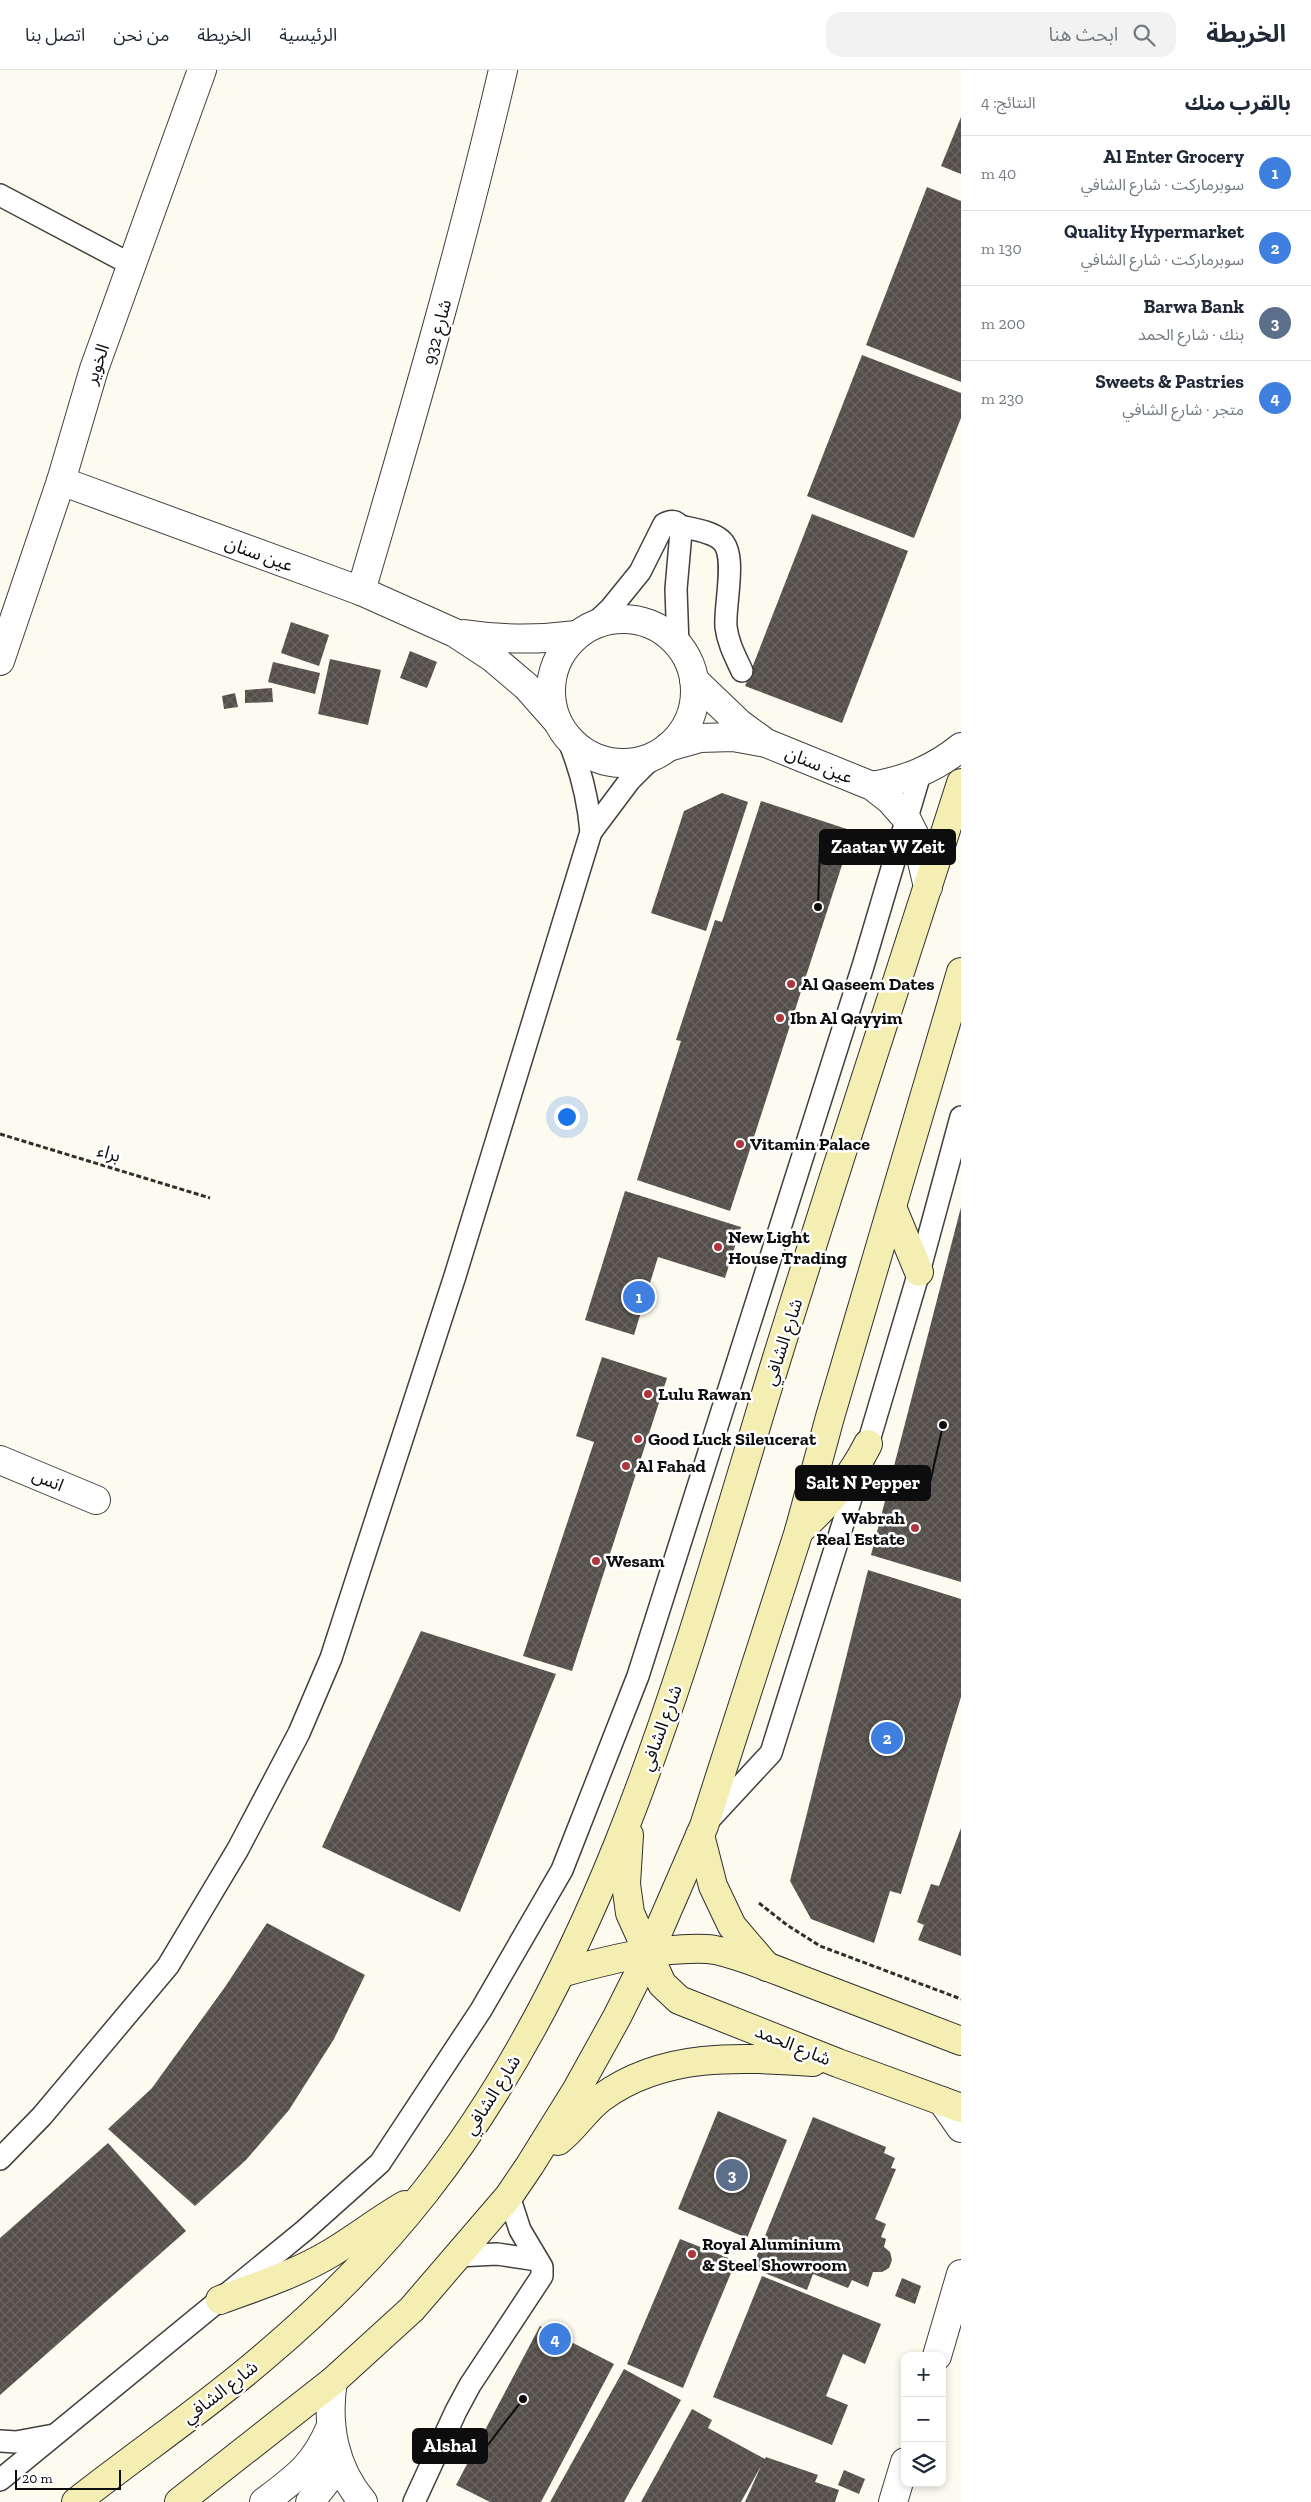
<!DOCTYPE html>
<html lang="ar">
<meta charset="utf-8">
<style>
body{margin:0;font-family:"Zilla Slab","Noto Sans Arabic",serif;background:#f2f2f3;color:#1f2937;direction:rtl}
.controls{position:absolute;right:15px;bottom:15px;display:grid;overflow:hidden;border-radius:10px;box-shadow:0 2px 8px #0003}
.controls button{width:45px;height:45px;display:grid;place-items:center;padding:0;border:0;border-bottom:1px solid #e0e1e3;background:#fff;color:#1f2937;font:25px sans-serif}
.scale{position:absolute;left:15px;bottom:12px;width:106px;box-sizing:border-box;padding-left:5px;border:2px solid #0d0d0d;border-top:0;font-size:14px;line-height:18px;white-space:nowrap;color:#0d0d0d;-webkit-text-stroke:4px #fff;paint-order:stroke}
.you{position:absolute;left:566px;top:1046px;width:18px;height:18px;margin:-12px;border:4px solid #fff;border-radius:50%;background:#1a73e8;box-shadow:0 0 0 8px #1a73e833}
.badge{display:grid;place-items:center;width:32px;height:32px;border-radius:50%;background:#d93025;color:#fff;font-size:16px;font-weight:700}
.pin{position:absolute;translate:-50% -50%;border:2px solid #fff;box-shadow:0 1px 5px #0006}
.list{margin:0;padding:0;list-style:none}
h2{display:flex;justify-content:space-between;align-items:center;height:65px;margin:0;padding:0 20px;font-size:21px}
h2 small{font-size:16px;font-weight:400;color:#747a83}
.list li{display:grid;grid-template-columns:32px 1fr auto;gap:15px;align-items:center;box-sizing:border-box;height:75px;padding:0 20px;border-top:1px solid #e0e1e3}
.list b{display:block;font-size:19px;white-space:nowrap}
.list p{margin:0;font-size:16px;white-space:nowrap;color:#747a83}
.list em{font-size:16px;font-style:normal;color:#747a83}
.icon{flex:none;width:28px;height:28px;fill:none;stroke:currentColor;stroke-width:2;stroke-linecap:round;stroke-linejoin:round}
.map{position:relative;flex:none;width:961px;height:2432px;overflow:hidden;direction:ltr}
header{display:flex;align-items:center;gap:30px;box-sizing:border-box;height:70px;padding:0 25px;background:#fff;border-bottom:1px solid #e0e1e3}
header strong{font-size:24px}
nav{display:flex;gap:28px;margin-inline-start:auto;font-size:18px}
.search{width:350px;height:45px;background:#f2f2f3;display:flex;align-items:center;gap:12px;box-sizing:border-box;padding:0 18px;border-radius:15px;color:#747a83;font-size:19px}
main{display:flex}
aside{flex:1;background:#fff}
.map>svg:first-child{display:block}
.building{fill:url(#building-cross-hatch)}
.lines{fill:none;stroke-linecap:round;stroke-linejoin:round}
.lane-casing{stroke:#404040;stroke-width:24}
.street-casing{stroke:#404040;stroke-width:30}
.secondary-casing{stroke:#2f2f2f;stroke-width:30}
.path{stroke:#2f2f2f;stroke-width:3;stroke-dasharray:5 2.5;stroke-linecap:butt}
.lane{stroke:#fff;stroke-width:21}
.street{stroke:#fff;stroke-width:28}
.secondary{stroke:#f5eeb2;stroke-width:28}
.poi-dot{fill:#ac363b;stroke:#fff;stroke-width:2}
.labels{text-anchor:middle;stroke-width:5;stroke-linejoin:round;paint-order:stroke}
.street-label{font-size:18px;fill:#0d0d0d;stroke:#fff}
.poi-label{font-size:18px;font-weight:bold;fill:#0d0d0d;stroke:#fff;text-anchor:start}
.leader{fill:none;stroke:#0d0d0d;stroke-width:2}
.callout-dot{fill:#0d0d0d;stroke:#fff;stroke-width:2}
.callout{fill:#0d0d0d;stroke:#0d0d0d;stroke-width:2}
.callout-label{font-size:19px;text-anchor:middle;font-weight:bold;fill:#fff}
</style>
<header>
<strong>الخريطة</strong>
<div class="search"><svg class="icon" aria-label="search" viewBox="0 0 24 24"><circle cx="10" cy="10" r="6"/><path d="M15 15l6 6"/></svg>ابحث هنا</div>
<nav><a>الرئيسية</a><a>الخريطة</a><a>من نحن</a><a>اتصل بنا</a></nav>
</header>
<main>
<aside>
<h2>بالقرب منك<small>النتائج: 4</small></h2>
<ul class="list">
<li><span class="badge" style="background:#3f7fe0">1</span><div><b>Al Enter Grocery</b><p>سوبرماركت · شارع الشافي</p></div><em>40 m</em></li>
<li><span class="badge" style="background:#3f7fe0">2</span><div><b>Quality Hypermarket</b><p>سوبرماركت · شارع الشافي</p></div><em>130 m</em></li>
<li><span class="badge" style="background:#5c6f8a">3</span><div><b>Barwa Bank</b><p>بنك · شارع الحمد</p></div><em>200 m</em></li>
<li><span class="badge" style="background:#3f7fe0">4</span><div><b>Sweets &amp; Pastries</b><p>متجر · شارع الشافي</p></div><em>230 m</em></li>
</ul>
</aside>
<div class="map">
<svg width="961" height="2432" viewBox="0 0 961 2432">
<defs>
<pattern id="building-cross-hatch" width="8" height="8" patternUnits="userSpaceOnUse" patternTransform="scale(1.25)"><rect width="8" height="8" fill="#544f4b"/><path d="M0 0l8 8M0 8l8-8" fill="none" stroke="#686460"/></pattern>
</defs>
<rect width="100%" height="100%" fill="#fdfaef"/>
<!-- building -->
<g class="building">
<path d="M961,47V104L941,96Z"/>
<path d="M927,117L961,131V312L866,275Z"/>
<path d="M862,285L961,323V348L914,468L807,426Z"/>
<path d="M812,444L908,481L842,653L745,616Z"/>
<path d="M291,552L329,565L319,596L281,583Z"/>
<path d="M410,581L437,592L427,618L400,608Z"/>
<path d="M330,589L381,600L368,655L318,644Z"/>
<path d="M273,592L320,603L315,624L268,612Z"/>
<path d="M272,618L273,632L245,633V620Z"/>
<path d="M235,623L238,637L224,639L222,626Z"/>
<path d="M722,723L748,732L706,861L651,843L684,741Z"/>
<path d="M761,731L853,761L730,1141L637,1110L681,971L676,970L715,850L722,852Z"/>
<path d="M625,1121L741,1157L725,1208L658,1187L634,1265L585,1250Z"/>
<path d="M961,1137V1512L871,1485Z"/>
<path d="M602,1287L667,1308L572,1601L523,1586L594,1372L576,1366Z"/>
<path d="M868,1500L961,1529V1627L901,1824L890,1821L874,1873L811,1849L790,1811Z"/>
<path d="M421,1561L556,1604L460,1842L322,1777Z"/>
<path d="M961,1758V1886L918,1870L924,1855L917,1852L931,1814L939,1816Z"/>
<path d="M267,1853L365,1905L334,1969L289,2040L246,2090L195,2136L108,2059L152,2018L225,1917Z"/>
<path d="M718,2041L787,2070L747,2168L678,2139Z"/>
<path d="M813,2047L886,2077L884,2083L895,2088L891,2098L896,2099L875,2149L886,2154L881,2167L886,2169L884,2177L890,2182L892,2190L889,2198L882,2202H873L868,2217L852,2210L848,2218L813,2204L807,2220L752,2198Z"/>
<path d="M108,2073L186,2161L0,2325V2168Z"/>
<path d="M680,2169L736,2191L683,2318L627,2294Z"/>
<path d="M762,2206L881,2254L865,2294L843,2284L826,2326L848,2335L832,2375L713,2327Z"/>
<path d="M902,2208L921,2216L915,2234L895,2226Z"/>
<path d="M540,2256L614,2294L541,2432H490L456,2415Z"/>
<path d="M624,2299L681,2330L624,2432H550Z"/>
<path d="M692,2339L712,2350L708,2358L765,2389L766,2387L818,2405L815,2412L839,2420L835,2432H745L761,2396L741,2432H641Z"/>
<path d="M844,2400L865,2409L859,2424L838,2415Z"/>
</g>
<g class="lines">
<!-- lane casing -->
<g class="lane-casing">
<g id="lane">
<path d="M0,125L132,195"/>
<path d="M680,456C692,459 711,461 721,470C738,484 724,535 726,557C728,573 735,586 742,601"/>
<path d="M593,555L610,539L640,502L664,454C673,449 679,451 681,462L676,519L678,576"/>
<path d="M567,667C581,699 588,728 591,762"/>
<path d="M707,1752L771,1683L868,1374L919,1202L961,1047"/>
<path d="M0,2089L42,2046L168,1896L238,1779L299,1663L331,1588L455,1206L591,762L630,710L653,687"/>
<path d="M457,2186L497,2184L537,2190"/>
<path d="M0,2371L16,2372L54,2365"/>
<path d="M0,2410L305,2160L380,2093L481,1940L562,1800L638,1606L863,896L920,704"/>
<path d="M414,2432L456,2341L470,2315L542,2206V2197L520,2160L509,2126"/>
</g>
</g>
<!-- street casing -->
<g class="street-casing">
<g id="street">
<path d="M61,411L361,521L455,563L493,588L527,617L557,651"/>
<path d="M361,521C412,348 462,176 503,0"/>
<circle cx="623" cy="621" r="72"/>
<path d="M464,564C503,570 538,570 577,565"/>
<path d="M0,591L61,411L94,299L202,0"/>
<path d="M694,610L740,654L762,670"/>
<path d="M668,677L700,668L733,667L766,673L872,716L890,730L906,748L917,770L928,817"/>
<path d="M872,716C906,710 934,699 961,677"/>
<path d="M0,1390L96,1430"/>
<path d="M942,2031L961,2058"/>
<path d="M937,2286L961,2204"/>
<path d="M333,2311C326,2354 334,2398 363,2432"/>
<path d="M264,2432C297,2407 314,2396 331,2356"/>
<path d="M310,2432L340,2394"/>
<path d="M893,2432L905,2392"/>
</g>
</g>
<!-- secondary casing -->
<g class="secondary-casing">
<g id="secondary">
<path d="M892,1137L919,1202"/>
<path d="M799,1461C827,1436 851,1408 868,1374"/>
<path d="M629,1765L626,1814L630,1843L662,1914L679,1930L838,1993L961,2038"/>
<path d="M700,1765L713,1816L732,1856L767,1897"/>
<path d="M561,1903C607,1890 659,1877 707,1879C728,1880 773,1899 794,1907C850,1928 905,1950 961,1971"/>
<path d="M558,2071C574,2059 585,2040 601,2028C663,1982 740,1987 813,1992"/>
<path d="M220,2230C258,2216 296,2204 331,2183C356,2168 379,2150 405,2135"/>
<path d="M76,2432C138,2383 205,2338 265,2286C323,2237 378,2182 425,2122C604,1893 681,1604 764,1330C827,1124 895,919 961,713"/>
<path d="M179,2432L333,2311L412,2239L509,2126L530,2095L576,2021L617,1947L648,1885L704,1756L799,1461L830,1347L961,902"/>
</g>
</g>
<!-- path -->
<g class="path">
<path d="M0,1064L210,1128"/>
<path d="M759,1833L787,1855L820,1876L961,1929"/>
</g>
<!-- lane -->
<use href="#lane" class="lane"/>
<!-- street -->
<use href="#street" class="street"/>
<!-- secondary -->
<use href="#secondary" class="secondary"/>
</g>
<!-- markers -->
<g class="poi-dot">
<circle cx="791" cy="914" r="5"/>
<circle cx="780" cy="948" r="5"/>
<circle cx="740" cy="1074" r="5"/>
<circle cx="718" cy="1177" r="5"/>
<circle cx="648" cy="1324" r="5"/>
<circle cx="638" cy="1369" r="5"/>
<circle cx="626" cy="1396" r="5"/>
<circle cx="915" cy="1458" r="5"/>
<circle cx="596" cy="1491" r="5"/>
<circle cx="692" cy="2184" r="5"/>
</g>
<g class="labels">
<!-- street labels -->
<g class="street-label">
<text transform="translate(437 262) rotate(-75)" y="6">شارع 932</text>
<text transform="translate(97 294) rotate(-71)" y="6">الخوير</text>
<text transform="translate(259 484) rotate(20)" y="6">عين سنان</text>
<text transform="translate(819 695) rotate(22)" y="6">عين سنان</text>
<text transform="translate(109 1083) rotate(17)" y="6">براء</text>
<text transform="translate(783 1272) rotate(-72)" y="6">شارع الشافي</text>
<text transform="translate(48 1410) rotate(23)" y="6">انس</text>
<text transform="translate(661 1658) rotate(-70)" y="6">شارع الشافي</text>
<text transform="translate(793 1975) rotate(22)" y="6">شارع الحمد</text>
<text transform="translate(492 2025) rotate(-58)" y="6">شارع الشافي</text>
<text transform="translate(220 2322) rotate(-38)" y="6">شارع الشافي</text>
</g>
<!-- poi labels -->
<g class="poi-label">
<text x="801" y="920">Al Qaseem Dates</text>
<text x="790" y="954">Ibn Al Qayyim</text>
<text x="750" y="1080">Vitamin Palace</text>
<text x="728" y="1173">New Light<tspan x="728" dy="21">House Trading</tspan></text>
<text x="658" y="1330">Lulu Rawan</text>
<text x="648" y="1375">Good Luck Sileucerat</text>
<text x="636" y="1402">Al Fahad</text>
<text x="905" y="1454" text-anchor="end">Wabrah<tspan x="905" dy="21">Real Estate</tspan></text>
<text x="606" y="1497">Wesam</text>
<text x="702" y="2180">Royal Aluminium<tspan x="702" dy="21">&amp; Steel Showroom</tspan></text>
</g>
</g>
<!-- callouts -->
<path class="leader" d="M818 837L820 777M943 1355L930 1413M523 2329L487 2376"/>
<g class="callout-dot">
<circle cx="818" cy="837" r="5"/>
<circle cx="943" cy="1355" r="5"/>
<circle cx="523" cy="2329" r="5"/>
</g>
<g class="callout">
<rect x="820" y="760" width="135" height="34" rx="5"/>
<rect x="796" y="1396" width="134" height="34" rx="5"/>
<rect x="413" y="2359" width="74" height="34" rx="5"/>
</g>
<g class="callout-label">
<text x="888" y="783">Zaatar W Zeit</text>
<text x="863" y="1419">Salt N Pepper</text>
<text x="450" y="2382">Alshal</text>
</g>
</svg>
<div class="controls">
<button>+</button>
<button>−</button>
<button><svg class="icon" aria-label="layers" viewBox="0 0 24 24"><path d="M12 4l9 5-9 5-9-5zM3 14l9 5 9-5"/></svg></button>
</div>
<div class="scale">20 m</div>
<div class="you"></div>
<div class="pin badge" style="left:639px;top:1227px;background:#3f7fe0">1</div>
<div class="pin badge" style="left:887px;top:1668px;background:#3f7fe0">2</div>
<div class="pin badge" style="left:732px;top:2105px;background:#5c6f8a">3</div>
<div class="pin badge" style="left:555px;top:2269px;background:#3f7fe0">4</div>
</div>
</main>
